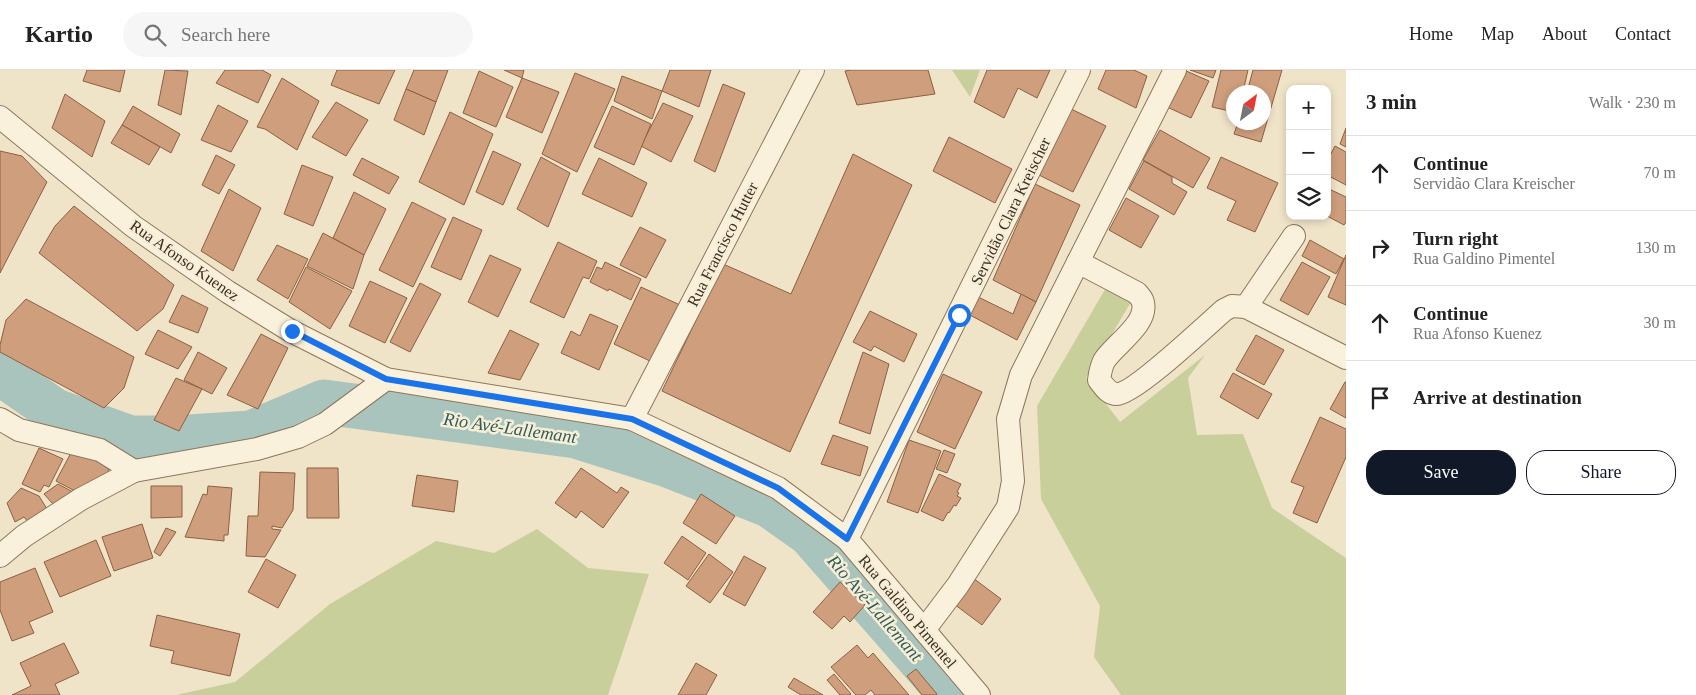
<!DOCTYPE html>
<meta charset="utf-8">
<style>
body{margin:0;font-family:Georgia,serif;background:#f6f6f6;color:#222}
.controls{position:absolute;right:15px;top:15px;display:grid;overflow:hidden;border-radius:10px;box-shadow:0 2px 8px #0003}
.controls button{width:45px;height:45px;display:grid;place-items:center;padding:0;border:0;border-bottom:1px solid #e0e0e0;background:#fff;color:#222;font:25px sans-serif}
.compass{position:absolute;left:1226px;top:15px;width:45px;height:45px;border-radius:50%;background:#fff;box-shadow:0 2px 8px #0003;rotate:32deg}
.stop{position:absolute;width:15px;height:15px;margin:-11px;border:4px solid #1a73e8;border-radius:50%;background:#fff}
.stop.end{background:#1a73e8;border-color:#fff;box-shadow:0 1px 5px #0008}
.list{margin:0;padding:0;list-style:none}
h2{display:flex;justify-content:space-between;align-items:center;height:65px;margin:0;padding:0 20px;font-size:21px}
h2 small{font-size:16px;font-weight:400;color:#767676}
.list li{display:grid;grid-template-columns:32px 1fr auto;gap:15px;align-items:center;box-sizing:border-box;height:75px;padding:0 20px;border-top:1px solid #e0e0e0}
.list b{display:block;font-size:19px;white-space:nowrap}
.list p{margin:0;font-size:16px;white-space:nowrap;color:#767676}
.list em{font-size:16px;font-style:normal;color:#767676}
.actions{display:flex;gap:10px;padding:15px 20px}
.actions a{flex:1;padding:11px 0;border:1px solid #111827;border-radius:20px;text-align:center;font-size:18px;color:#111827}
.actions .main{background:#111827;color:#fff}
.icon{flex:none;width:28px;height:28px;fill:none;stroke:currentColor;stroke-width:2;stroke-linecap:round;stroke-linejoin:round}
.map{position:relative;flex:none;width:1346px;height:625px;overflow:hidden}
header{display:flex;align-items:center;gap:30px;box-sizing:border-box;height:70px;padding:0 25px;background:#fff;border-bottom:1px solid #e0e0e0}
header strong{font-size:24px}
nav{display:flex;gap:28px;margin-inline-start:auto;font-size:18px}
.search{width:350px;height:45px;background:#f6f6f6;display:flex;align-items:center;gap:12px;box-sizing:border-box;padding:0 18px;border-radius:28px;color:#767676;font-size:19px}
main{display:flex}
aside{flex:1;background:#fff}
.map>svg:first-child{display:block}
.green{fill:#c9cf9b}
.lines{fill:none;stroke-linecap:round;stroke-linejoin:round}
.river{stroke:#a9c4bc;stroke-width:45}
.building{fill:#cf9f7d;stroke:#8d5f41}
.street-casing{stroke:#8d765c;stroke-width:24}
.street{stroke:#faf1dc;stroke-width:22}
.route{stroke:#1a73e8;stroke-width:6}
.labels{text-anchor:middle;stroke-width:5;stroke-linejoin:round;paint-order:stroke}
.street-label{font-size:16px;fill:#3d2e20;stroke:#f7eed8}
.water-label{font-size:18px;font-style:italic;fill:#2f5d5a;stroke:#f7eed8}
</style>
<header>
<strong>Kartio</strong>
<div class="search"><svg class="icon" aria-label="search" viewBox="0 0 24 24"><circle cx="10" cy="10" r="6"/><path d="M15 15l6 6"/></svg>Search here</div>
<nav><a>Home</a><a>Map</a><a>About</a><a>Contact</a></nav>
</header>
<main>
<div class="map">
<svg width="1346" height="625" viewBox="0 0 1346 625">
<rect width="100%" height="100%" fill="#f0e4c8"/>
<!-- green -->
<g class="green">
<path d="M952,0H980L970,27Z"/>
<path d="M1107,216L1131,232L1086,308L1120,352L1205,285L1188,308L1197,365L1243,364L1272,438L1346,488V625H1121L1094,587L1100,536L1041,429L1037,336Z"/>
<path d="M537,459L588,498L649,504L608,625H176L235,612L330,534L436,471L494,483Z"/>
</g>
<g class="lines">
<!-- river -->
<path class="river" d="M0,303L55,341L130,368H173L251,363L324,332L576,366L668,395L769,435L810,464L951,625"/>
</g>
<!-- building -->
<g class="building">
<path d="M87,0H125L120,22L83,11Z"/>
<path d="M165,0L188,1L181,45L158,35Z"/>
<path d="M225,0H262L271,5L258,33L216,13Z"/>
<path d="M337,0H395L379,34L331,15Z"/>
<path d="M414,0H448L436,32L406,19Z"/>
<path d="M504,0H524L522,8Z"/>
<path d="M670,0H711L699,37L662,21Z"/>
<path d="M851,0H928L935,24L857,35L845,1Z"/>
<path d="M987,0H1050L1037,28L1018,18L1004,48L974,32Z"/>
<path d="M1106,0H1134L1147,6L1136,38L1098,19Z"/>
<path d="M1184,0L1209,11L1191,48L1167,37Z"/>
<path d="M1190,0H1216L1213,8Z"/>
<path d="M1221,0H1248L1243,22H1234V42L1212,37Z"/>
<path d="M1253,0H1282L1261,72L1234,64L1238,52H1264V22H1247Z"/>
<path d="M479,1L513,17L496,57L463,43Z"/>
<path d="M575,3L615,19L577,102L542,84Z"/>
<path d="M622,6L662,21L652,49L614,31Z"/>
<path d="M282,8L319,31L297,80L265,59L257,57Z"/>
<path d="M522,8L559,22L542,63L506,47Z"/>
<path d="M723,14L745,23L715,102L694,91Z"/>
<path d="M406,19L436,32L424,65L394,50Z"/>
<path d="M65,24L105,51L92,87L52,58Z"/>
<path d="M336,32L368,50L346,86L312,67Z"/>
<path d="M663,33L693,46L671,92L641,76Z"/>
<path d="M218,35L248,51L231,82L201,70Z"/>
<path d="M133,36L180,64L171,83L122,55Z"/>
<path d="M612,36L651,54L634,95L594,77Z"/>
<path d="M1067,37L1106,56L1073,122L1035,103Z"/>
<path d="M450,42L493,64L464,135L419,112Z"/>
<path d="M122,55L160,77L149,95L111,73Z"/>
<path d="M1346,58V77L1340,74Z"/>
<path d="M1160,60L1210,88L1193,118L1143,90Z"/>
<path d="M949,67L1012,99L995,133L933,101Z"/>
<path d="M1335,76L1346,82V115L1327,105V91Z"/>
<path d="M0,81L22,86L47,112L0,203Z"/>
<path d="M493,81L521,94L503,135L476,122Z"/>
<path d="M853,84L912,115L790,382L662,321L723,194L791,224Z"/>
<path d="M216,85L235,95L219,124L202,115Z"/>
<path d="M541,87L570,103L548,157L517,139Z"/>
<path d="M1221,87L1278,113L1255,162L1227,150L1236,131L1207,118Z"/>
<path d="M362,88L399,107L389,124L353,105Z"/>
<path d="M599,88L647,113L632,147L582,124Z"/>
<path d="M1144,91L1172,107V113L1187,122L1174,145L1129,119Z"/>
<path d="M302,95L333,107L313,156L284,144Z"/>
<path d="M1035,114L1080,135L1036,232L993,210Z"/>
<path d="M1327,118L1346,127V152L1344,155L1327,146Z"/>
<path d="M229,119L261,138L233,201L201,181Z"/>
<path d="M354,122L386,139L364,185L333,168Z"/>
<path d="M1126,128L1159,146L1141,178L1109,160Z"/>
<path d="M412,132L446,149L413,217L379,200Z"/>
<path d="M74,136L174,215L163,239L137,261L39,183L55,156Z"/>
<path d="M453,147L482,160L461,210L431,197Z"/>
<path d="M640,157L666,170L646,208L620,195Z"/>
<path d="M323,163L364,185L353,219L307,196Z"/>
<path d="M1310,170L1344,189L1336,204L1302,186Z"/>
<path d="M558,172L597,191L589,209L583,207L564,248L530,232Z"/>
<path d="M277,175L308,189L288,229L257,210Z"/>
<path d="M490,185L521,199L498,247L468,232Z"/>
<path d="M1346,185V235L1328,227Z"/>
<path d="M605,192L641,209L631,230L609,219L608,221L590,212L597,197L602,199Z"/>
<path d="M1302,192L1330,207L1308,245L1280,230Z"/>
<path d="M306,197L352,221L330,259L289,232Z"/>
<path d="M370,211L407,228L385,273L349,256Z"/>
<path d="M420,213L441,224L410,282L390,272Z"/>
<path d="M641,217L680,235L652,292L614,274Z"/>
<path d="M1021,224L1036,232L1017,270L968,244L974,225L1013,244Z"/>
<path d="M182,225L208,238L198,263L169,252Z"/>
<path d="M26,229L134,287L124,318L104,338L0,282V275L6,250Z"/>
<path d="M870,241L917,264L904,292L874,276L871,281L853,272Z"/>
<path d="M590,244L618,256L599,300L561,283L571,261L580,266Z"/>
<path d="M158,260L192,277L178,299L145,284Z"/>
<path d="M510,260L539,274L520,310L488,303Z"/>
<path d="M261,264L288,278L258,339L227,325Z"/>
<path d="M1256,265L1284,280L1264,315L1236,300Z"/>
<path d="M198,282L227,298L212,324L184,310Z"/>
<path d="M863,282L889,294L870,364L839,353Z"/>
<path d="M1233,303L1272,324L1258,349L1220,327Z"/>
<path d="M943,304L982,322L955,379L917,362Z"/>
<path d="M176,308L202,319L179,361L154,350Z"/>
<path d="M1345,312H1346V348L1330,339Z"/>
<path d="M1320,347L1346,359V387L1317,453L1293,443L1304,417L1291,412Z"/>
<path d="M833,365L868,377L860,406L821,394Z"/>
<path d="M909,370L941,381L918,443L887,432Z"/>
<path d="M39,378L63,389L49,417L44,415L40,422L22,414Z"/>
<path d="M944,380L955,384L947,403L936,399Z"/>
<path d="M72,381L107,393L109,405L75,421L56,411Z"/>
<path d="M307,398H338L339,448H307Z"/>
<path d="M581,398L617,423L621,417L629,422L603,458L581,441L576,448L555,433Z"/>
<path d="M260,402L295,403L293,440L282,458L272,456V459L281,460L265,487L246,486L248,446H258Z"/>
<path d="M939,404L961,414L957,422L959,423L957,426L961,428L956,436L954,435L949,443L948,442L943,451L921,441Z"/>
<path d="M417,405L458,411L454,442L412,436Z"/>
<path d="M58,414L73,422L53,434L44,424Z"/>
<path d="M151,416H182V447L151,448Z"/>
<path d="M208,416L232,418L228,465H224V471L185,467L203,424L207,425Z"/>
<path d="M21,418L39,426L47,439L29,453L24,447L15,452L7,433Z"/>
<path d="M701,424L735,446L716,474L683,453Z"/>
<path d="M142,454L153,488L114,501L102,467Z"/>
<path d="M166,458L176,462L160,486L154,482Z"/>
<path d="M682,466L706,483L688,510L664,493Z"/>
<path d="M96,470L111,506L60,527L44,492Z"/>
<path d="M709,484L733,502L710,533L686,516Z"/>
<path d="M744,486L766,498L745,536L723,524Z"/>
<path d="M266,489L296,505L278,538L248,522Z"/>
<path d="M35,498L53,542L29,552L34,563L12,571L0,540V512Z"/>
<path d="M973,508L1001,529L982,555L954,534Z"/>
<path d="M840,512L865,535L850,552L844,546L832,559L813,542Z"/>
<path d="M157,545L240,564L230,606L171,593L174,581L150,576Z"/>
<path d="M64,573L79,603L55,614L60,625H12L31,616L20,593Z"/>
<path d="M857,575L868,588L873,583L909,625H875L871,620L865,625H856L831,597Z"/>
<path d="M696,593L717,605L706,625H678Z"/>
<path d="M916,599L937,624L935,625H922L907,606Z"/>
<path d="M834,604L851,624L850,625H840L827,610Z"/>
<path d="M794,608L823,625H801L788,617Z"/>
</g>
<g class="lines">
<!-- street casing -->
<g class="street-casing">
<g id="street">
<path d="M0,47L133,156L228,222L291,261L386,309L632,349L778,418L847,469L979,625"/>
<path d="M1078,192L1137,223C1139,226 1143,229 1143,233C1148,254 1114,275 1104,291C1101,297 1100,303 1099,310C1104,316 1108,324 1117,324C1134,324 1207,255 1224,240L1232,236L1246,237L1346,288"/>
<path d="M1246,237L1294,166"/>
<path d="M0,349L19,360L100,380L134,401"/>
<path d="M632,349L813,0"/>
<path d="M847,469L1079,0"/>
<path d="M0,486L24,466L81,429L134,401L257,379L298,367L325,354L386,309"/>
<path d="M924,560L958,515L1008,437L1013,411L1008,349L1021,305L1175,0"/>
</g>
</g>
<!-- street -->
<use href="#street" class="street"/>
</g>
<g class="lines">
<!-- route -->
<path class="route" d="M292,261L386,309L632,349L778,418L847,469L959,245"/>
</g>
<g class="labels">
<!-- street labels -->
<g class="street-label">
<text transform="translate(1010 141) rotate(-64)" y="6">Servidão Clara Kreischer</text>
<text transform="translate(722 174) rotate(-63)" y="6">Rua Francisco Hutter</text>
<text transform="translate(185 190) rotate(35)" y="6">Rua Afonso Kuenez</text>
<text transform="translate(908 541) rotate(50)" y="6">Rua Galdino Pimentel</text>
</g>
<!-- water labels -->
<g class="water-label">
<text transform="translate(510 358) rotate(8)" y="6">Rio Avé‐Lallemant</text>
<text transform="translate(875 538) rotate(49)" y="6">Rio Avé‐Lallemant</text>
</g>
</g>
</svg>
<div class="controls">
<button>+</button>
<button>−</button>
<button><svg class="icon" aria-label="layers" viewBox="0 0 24 24"><path d="M12 4l9 5-9 5-9-5zM3 14l9 5 9-5"/></svg></button>
</div>
<svg class="compass" viewBox="-18 -18 36 36"><path d="M0-13l5 13h-10z" fill="#e53935"/><path d="M0 13l5-13h-10z" fill="#767676"/></svg>
<div class="stop" style="left:959px;top:245px"></div>
<div class="stop end" style="left:292px;top:261px"></div>
</div>
<aside>
<h2>3 min<small>Walk · 230 m</small></h2>
<ul class="list">
<li><svg class="icon" aria-label="ahead" viewBox="0 0 24 24"><path d="M12 20V5M6 11l6-6 6 6"/></svg><div><b>Continue</b><p>Servidão Clara Kreischer</p></div><em>70 m</em></li>
<li><svg class="icon" aria-label="right" viewBox="0 0 24 24"><path d="M7 20v-9h11M14 6l5 5-5 5"/></svg><div><b>Turn right</b><p>Rua Galdino Pimentel</p></div><em>130 m</em></li>
<li><svg class="icon" aria-label="ahead" viewBox="0 0 24 24"><path d="M12 20V5M6 11l6-6 6 6"/></svg><div><b>Continue</b><p>Rua Afonso Kuenez</p></div><em>30 m</em></li>
<li><svg class="icon" aria-label="arrive" viewBox="0 0 24 24"><path d="M6 21V4h12l-3 4 3 4H6"/></svg><div><b>Arrive at destination</b></div></li>
</ul>
<div class="actions"><a class="main">Save</a><a>Share</a></div>
</aside>
</main>
